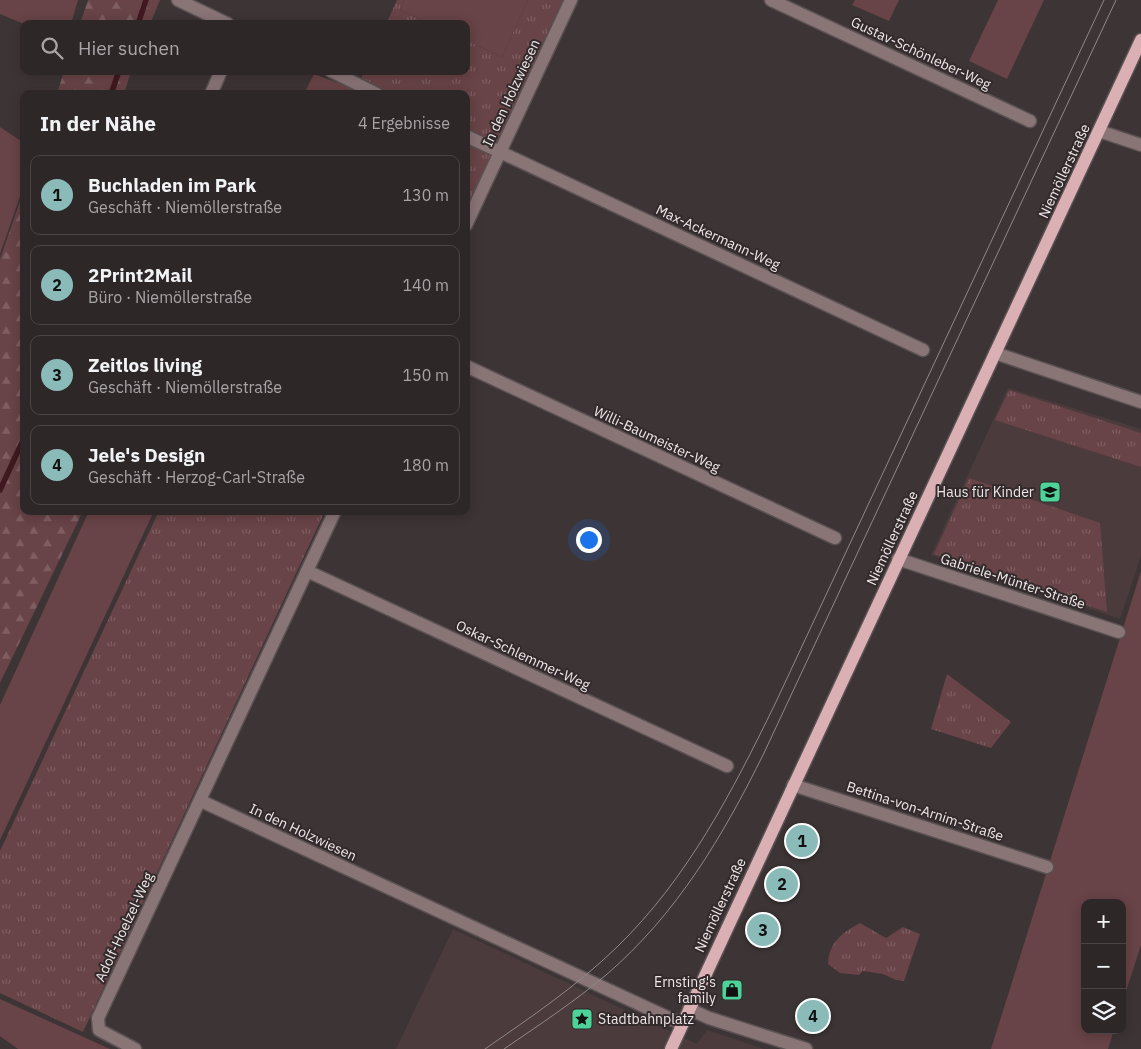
<!DOCTYPE html>
<html lang="de">
<meta charset="utf-8">
<style>
body{margin:0;font-family:"IBM Plex Sans",sans-serif;background:#362f30;color:#f1f3f6}
.controls{position:absolute;right:15px;bottom:15px;display:grid;overflow:hidden;border-radius:10px;box-shadow:0 2px 12px #0003}
.controls button{width:45px;height:45px;display:grid;place-items:center;padding:0;border:0;border-bottom:1px solid #494445;background:#2e2728;color:#f1f3f6;font:25px sans-serif}
.you{position:absolute;left:588px;top:539px;width:18px;height:18px;margin:-12px;border:4px solid #fff;border-radius:50%;background:#1a73e8;box-shadow:0 0 0 8px #1a73e833}
.badge{display:grid;place-items:center;width:32px;height:32px;border-radius:50%;background:#8bbbb9;color:#111;font-size:16px;font-weight:700}
.pin{position:absolute;translate:-50% -50%;border:2px solid #fff;box-shadow:0 1px 5px #0006}
.list{margin:0;padding:0;list-style:none}
h2{display:flex;justify-content:space-between;align-items:center;height:65px;margin:0;padding:0 20px;font-size:21px}
h2 small{font-size:16px;font-weight:400;color:#a7a5a8}
.list li{display:grid;grid-template-columns:32px 1fr auto;gap:15px;align-items:center;box-sizing:border-box;height:80px;margin:0 10px 10px;padding:0 10px;border:1px solid #494445;border-radius:10px}
.list b{display:block;font-size:19px;white-space:nowrap}
.list p{margin:0;font-size:16px;white-space:nowrap;color:#a7a5a8}
.list em{font-size:16px;font-style:normal;color:#a7a5a8}
.icon{flex:none;width:28px;height:28px;fill:none;stroke:currentColor;stroke-width:2;stroke-linecap:round;stroke-linejoin:round}
.map{position:relative;flex:none;width:1141px;height:1049px;overflow:hidden}
.search{position:absolute;background:#2e2728;box-shadow:0 2px 12px #0003;left:20px;top:20px;width:450px;height:55px;display:flex;align-items:center;gap:12px;box-sizing:border-box;padding:0 18px;border-radius:10px;color:#a7a5a8;font-size:19px}
.panel{position:absolute;background:#2e2728;box-shadow:0 2px 12px #0003;left:20px;top:90px;width:450px;height:425px;border-radius:10px}
.map>svg:first-child{display:block}
.built{fill:#4b3b3c}
.green{fill:#684347}
.forest{fill:url(#forest-firs)}
.park{fill:url(#park-tufts)}
.lines{fill:none;stroke-linecap:round;stroke-linejoin:round}
.stream{stroke:#3f191f;stroke-width:5.5}
.minor-casing{stroke:#595152;stroke-width:15}
.major-casing{stroke:#595152;stroke-width:15}
.minor{stroke:#897476;stroke-width:12}
.major{stroke:#dbb0b4;stroke-width:12}
.tram{stroke:#8f8889;stroke-width:1}
.labels{text-anchor:middle;stroke-width:4;stroke-linejoin:round;paint-order:stroke}
.street-label{font-size:14px;fill:#eee8e9;stroke:#332a2b}
.poi-label{font-size:14px;fill:#eee8e9;stroke:#332a2b;text-anchor:end}
</style>
<div class="map">
<svg width="1141" height="1049" viewBox="0 0 1141 1049">
<defs>
<pattern id="forest-firs" width="22" height="20" patternUnits="userSpaceOnUse" patternTransform="scale(1.25)"><rect width="22" height="20" fill="#684347"/><path d="M5 1l3.5 6h-7zM16 11l3.5 6h-7z" fill="#7e5e62"/></pattern>
<pattern id="park-tufts" width="24" height="20" patternUnits="userSpaceOnUse" patternTransform="scale(1.25)"><rect width="24" height="20" fill="#684347"/><path d="M3 7l-1-3M5 7V3M7 7l1-3M15 17l-1-3M17 17v-4M19 17l1-3" fill="none" stroke="#7e5e62"/></pattern>
</defs>
<rect width="100%" height="100%" fill="#3d3435"/>
<!-- built -->
<g class="built">
<path d="M1008,388L1141,429V556L1120,619L931,555Z"/>
<path d="M453,929L697,1044L707,1030L764,1049H396Z"/>
</g>
<!-- green -->
<g class="green">
<path d="M0,0H78L71,24H24L0,14Z"/>
<path d="M404,0H528L502,57L466,40V24H431L400,10Z"/>
<path d="M855,0H899L889,21L852,5Z"/>
<path d="M998,0H1044L1007,79L969,61Z"/>
<path d="M314,74L352,88L350,94H304Z"/>
<path d="M0,127L24,143V185L0,254Z"/>
<path d="M89,511H154L0,840V705Z"/>
<path d="M1141,571V945L1122,1004V903H1085V1030H1114L1108,1049H991Z"/>
<path d="M0,999L110,1049H18L0,1036Z"/>
</g>
<!-- forest -->
<g class="forest">
<path d="M88,0H160L150,24H80Z"/>
<path d="M64,71H131L124,94H57Z"/>
<path d="M24,190V511H83L0,683V259Z"/>
</g>
<!-- park -->
<g class="park">
<path d="M397,0H404L400,10L431,24H386Z"/>
<path d="M528,0H563L466,209V94H354L364,71H466V40L502,57Z"/>
<path d="M1009,390L1141,433V467L995,420Z"/>
<path d="M969,478L1100,523L1107,612L934,554Z"/>
<path d="M159,511H325L83,1032L0,993V851Z"/>
<path d="M947,674L1011,722L991,748L931,729Z"/>
<path d="M860,923L886,938L903,927L920,934L904,981L896,980L883,974L863,971L859,975L840,973L828,964C829,942 842,933 860,923Z"/>
</g>
<g class="lines">
<!-- stream -->
<g class="stream">
<path d="M138,24L146,0"/>
<path d="M111,94L119,71"/>
<path d="M0,490L24,438"/>
</g>
<!-- minor casing -->
<g class="minor-casing">
<g id="minor">
<path d="M178,0L228,24"/>
<path d="M771,0L1030,121"/>
<path d="M331,71L377,94"/>
<path d="M211,94L221,71"/>
<path d="M1099,131L1141,145"/>
<path d="M466,136L923,350"/>
<path d="M466,225L571,0"/>
<path d="M995,353L1141,402"/>
<path d="M466,366L835,538"/>
<path d="M898,559L1119,632"/>
<path d="M307,571L727,766"/>
<path d="M793,785L1047,867"/>
<path d="M201,801L682,1024"/>
<path d="M689,1009L709,1018L806,1049"/>
<path d="M135,1049L99,1030L98,1018L335,511"/>
</g>
</g>
<!-- major casing -->
<g class="major-casing">
<path id="major" d="M671,1049L1141,40"/>
</g>
<!-- minor -->
<use href="#minor" class="minor"/>
<!-- major -->
<use href="#major" class="major"/>
<!-- tram -->
<g class="tram">
<path d="M485,1049C531,1017 577,986 617,947C688,878 732,792 775,704L1104,0"/>
<path d="M504,1049C539,1025 574,1002 606,975C677,914 723,836 764,753L1116,0"/>
</g>
</g>
<!-- icons -->
<defs>
<g id="school-square" transform="scale(1.125)"><rect x="-9" y="-9" width="18" height="18" rx="4" fill="#4dd39a" stroke="#332a2b"/><path d="M0-5L7-2L0 1L-7-2ZM-4 1L0 2.5L4 1V4Q0 6-4 4Z" fill="#111"/></g>
<g id="shop-square" transform="scale(1.125)"><rect x="-9" y="-9" width="18" height="18" rx="4" fill="#4dd39a" stroke="#332a2b"/><path d="M-5-2.5h2.3a2.7 3.5 0 0 1 5.4 0H5L5.5 6h-11ZM-1.5-2.5h3a1.5 2.3 0 0 0-3 0Z" fill="#111"/></g>
<g id="sight-square" transform="scale(1.125)"><rect x="-9" y="-9" width="18" height="18" rx="4" fill="#4dd39a" stroke="#332a2b"/><path d="M0-6L1.8-2.2L6-1.7L2.9 1.2L3.7 5.4L0 3.3L-3.7 5.4L-2.9 1.2L-6-1.7L-1.8-2.2Z" fill="#111"/></g>
</defs>
<g fill-rule="evenodd">
<use href="#school-square" x="1050" y="492"/>
<use href="#shop-square" x="732" y="990"/>
<use href="#sight-square" x="582" y="1019"/>
</g>
<g class="labels">
<!-- street labels -->
<g class="street-label">
<text transform="translate(921 53) rotate(25)" y="5">Gustav-Schönleber-Weg</text>
<text transform="translate(511 93) rotate(-65)" y="5">In den Holzwiesen</text>
<text transform="translate(1064 171) rotate(-65)" y="5">Niemöllerstraße</text>
<text transform="translate(718 237) rotate(25)" y="5">Max-Ackermann-Weg</text>
<text transform="translate(657 439) rotate(25)" y="5">Willi-Baumeister-Weg</text>
<text transform="translate(892 538) rotate(-65)" y="5">Niemöllerstraße</text>
<text transform="translate(1013 581) rotate(18)" y="5">Gabriele-Münter-Straße</text>
<text transform="translate(523 655) rotate(25)" y="5">Oskar-Schlemmer-Weg</text>
<text transform="translate(925 811) rotate(18)" y="5">Bettina-von-Arnim-Straße</text>
<text transform="translate(303 832) rotate(25)" y="5">In den Holzwiesen</text>
<text transform="translate(720 905) rotate(-65)" y="5">Niemöllerstraße</text>
<text transform="translate(124 927) rotate(-65)" y="5">Adolf-Hoelzel-Weg</text>
</g>
<!-- poi labels -->
<g class="poi-label">
<text x="1034" y="497">Haus für Kinder</text>
<text x="716" y="987">Ernsting's<tspan x="716" dy="16">family</tspan></text>
<text x="598" y="1024" text-anchor="start">Stadtbahnplatz</text>
</g>
</g>
</svg>
<div class="controls">
<button>+</button>
<button>−</button>
<button><svg class="icon" aria-label="layers" viewBox="0 0 24 24"><path d="M12 4l9 5-9 5-9-5zM3 14l9 5 9-5"/></svg></button>
</div>
<div class="you"></div>
<div class="pin badge" style="left:802px;top:841px">1</div>
<div class="pin badge" style="left:782px;top:884px">2</div>
<div class="pin badge" style="left:763px;top:930px">3</div>
<div class="pin badge" style="left:813px;top:1016px">4</div>
<div class="search"><svg class="icon" aria-label="search" viewBox="0 0 24 24"><circle cx="10" cy="10" r="6"/><path d="M15 15l6 6"/></svg>Hier suchen</div>
<section class="panel">
<h2>In der Nähe<small>4 Ergebnisse</small></h2>
<ul class="list">
<li><span class="badge">1</span><div><b>Buchladen im Park</b><p>Geschäft · Niemöllerstraße</p></div><em>130 m</em></li>
<li><span class="badge">2</span><div><b>2Print2Mail</b><p>Büro · Niemöllerstraße</p></div><em>140 m</em></li>
<li><span class="badge">3</span><div><b>Zeitlos living</b><p>Geschäft · Niemöllerstraße</p></div><em>150 m</em></li>
<li><span class="badge">4</span><div><b>Jele's Design</b><p>Geschäft · Herzog-Carl-Straße</p></div><em>180 m</em></li>
</ul>
</section>
</div>
